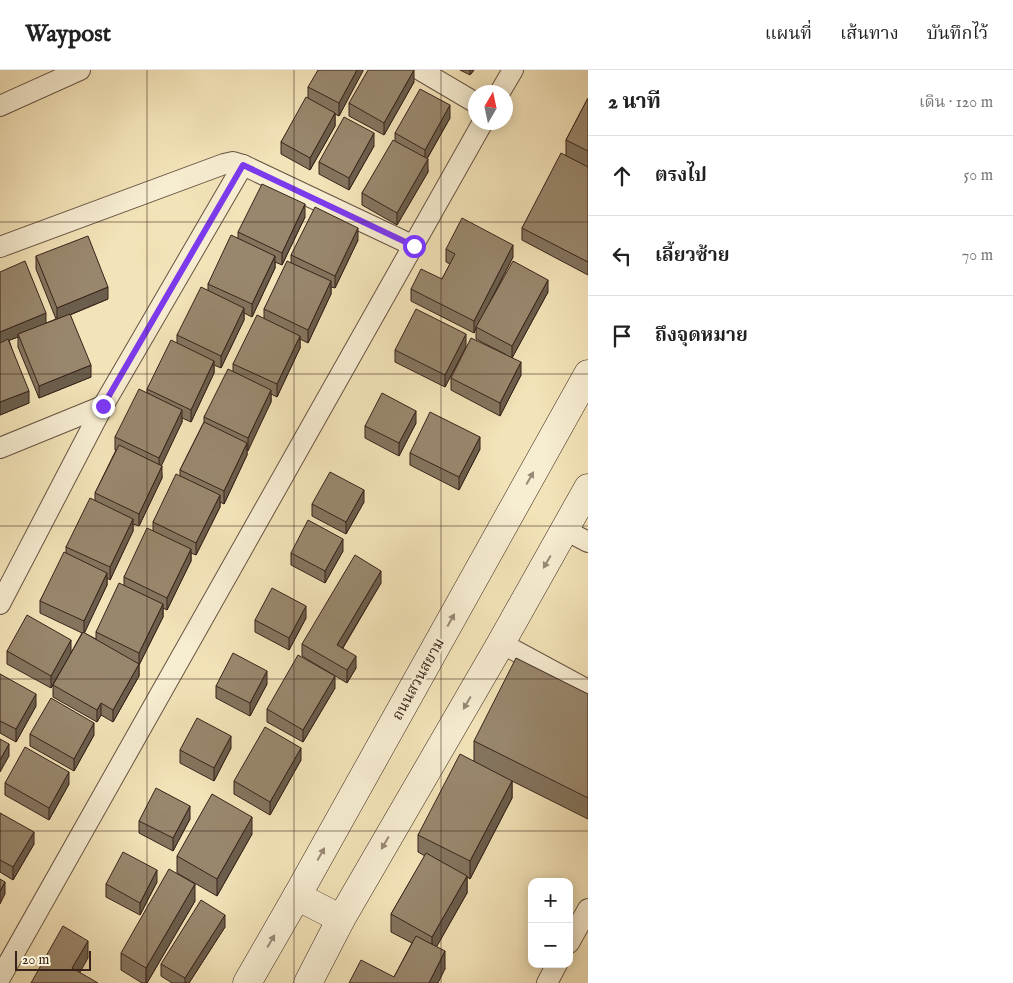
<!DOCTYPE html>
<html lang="th">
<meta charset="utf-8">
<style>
body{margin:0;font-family:"IM FELL English","Noto Serif Thai",serif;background:#f2f2f2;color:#222}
.controls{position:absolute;right:15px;bottom:15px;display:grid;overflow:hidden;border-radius:10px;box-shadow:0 2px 12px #0003}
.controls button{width:45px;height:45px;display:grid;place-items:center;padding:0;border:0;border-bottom:1px solid #e0e0e0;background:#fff;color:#222;font:25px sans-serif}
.compass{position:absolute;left:468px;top:15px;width:45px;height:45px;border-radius:50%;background:#fff;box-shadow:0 2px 12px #0003;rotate:9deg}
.scale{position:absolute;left:15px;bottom:12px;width:76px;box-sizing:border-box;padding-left:5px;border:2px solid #38231b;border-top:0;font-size:14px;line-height:18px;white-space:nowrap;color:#38231b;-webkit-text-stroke:4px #f7edd1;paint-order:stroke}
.stop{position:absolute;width:15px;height:15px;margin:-11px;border:4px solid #7c3aed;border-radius:50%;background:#fff}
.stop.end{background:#7c3aed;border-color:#fff;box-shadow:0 1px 5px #0008}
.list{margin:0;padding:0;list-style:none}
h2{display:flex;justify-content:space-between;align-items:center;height:65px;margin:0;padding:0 20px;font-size:21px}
h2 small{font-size:16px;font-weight:400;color:#767676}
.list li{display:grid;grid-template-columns:32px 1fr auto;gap:15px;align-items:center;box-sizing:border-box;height:80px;padding:0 20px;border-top:1px solid #e0e0e0}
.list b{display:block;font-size:19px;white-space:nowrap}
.list em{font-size:16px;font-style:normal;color:#767676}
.icon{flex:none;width:28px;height:28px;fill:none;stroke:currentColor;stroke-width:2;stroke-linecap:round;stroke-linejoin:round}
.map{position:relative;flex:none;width:588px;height:913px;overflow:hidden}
header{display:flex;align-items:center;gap:30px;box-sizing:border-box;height:70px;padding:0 25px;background:#fff;border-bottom:1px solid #e0e0e0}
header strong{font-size:24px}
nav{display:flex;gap:28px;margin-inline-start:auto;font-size:18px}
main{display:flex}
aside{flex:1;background:#fff}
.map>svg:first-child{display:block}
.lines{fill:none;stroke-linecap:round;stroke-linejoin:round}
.street-casing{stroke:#675342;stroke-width:22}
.secondary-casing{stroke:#38231b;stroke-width:29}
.street{stroke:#f7edd1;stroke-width:20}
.secondary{stroke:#f7edd1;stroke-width:28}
.wall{fill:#84745e;stroke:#38231b}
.shaded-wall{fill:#6b5e4c;stroke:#38231b}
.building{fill:#99876d;stroke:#38231b}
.oneway{fill:#988876}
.route{stroke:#7c3aed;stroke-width:6}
.grid{fill:none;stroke:#38231b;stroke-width:1;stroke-opacity:0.55}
.labels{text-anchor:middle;stroke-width:4.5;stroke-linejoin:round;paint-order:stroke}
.street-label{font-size:15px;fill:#38231b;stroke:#f7edd1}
</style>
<header>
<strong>Waypost</strong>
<nav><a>แผนที่</a><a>เส้นทาง</a><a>บันทึกไว้</a></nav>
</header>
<main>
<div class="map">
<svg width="588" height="913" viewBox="0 0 588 913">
<rect width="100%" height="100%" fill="#f3e3b8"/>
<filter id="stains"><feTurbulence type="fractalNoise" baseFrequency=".004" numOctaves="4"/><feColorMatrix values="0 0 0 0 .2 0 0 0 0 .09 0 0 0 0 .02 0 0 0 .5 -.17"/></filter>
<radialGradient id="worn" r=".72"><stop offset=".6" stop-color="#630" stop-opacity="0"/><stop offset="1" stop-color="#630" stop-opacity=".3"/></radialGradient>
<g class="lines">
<!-- street casing -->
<g class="street-casing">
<g id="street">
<path d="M420,0L476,33"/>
<path d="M500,22L513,0"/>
<path d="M0,36L80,0"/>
<path d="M0,177L224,94L233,92L243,95L414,176"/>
<path d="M0,378L103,336"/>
<path d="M565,460L588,472"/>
<path d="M0,534L103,336L243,95"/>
<path d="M501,573L588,620"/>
<path d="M569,873L588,839"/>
<path d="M0,908L483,52"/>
<path d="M547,913L557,894"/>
</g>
</g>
<!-- secondary casing -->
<g class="secondary-casing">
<g id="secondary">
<path d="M297,826L341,849"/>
<path d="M247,913L297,826L588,304"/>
<path d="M308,913L341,849L501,573L588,418"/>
</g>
</g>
<!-- street -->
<use href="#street" class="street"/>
<!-- secondary -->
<use href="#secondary" class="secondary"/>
</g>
<!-- wall -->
<g class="wall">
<path d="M363,0L339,46L335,44V56L310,100L281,84V72L308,29V17Z"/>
<path d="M460,0H474L470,5Z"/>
<path d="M414,12L384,65L349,46V33Z"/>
<path d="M588,28V205L522,170V158L566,85V70Z"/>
<path d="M450,48L427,89L428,102L397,155L362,135V123L395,71V63Z"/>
<path d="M374,76L349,120L319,104V92Z"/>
<path d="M305,147L282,195L275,192V198L252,247L244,243V250L221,298L214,295V303L191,352L182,348V352L161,395L162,408L139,456L133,454V461L110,510L107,508V515L84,563L96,569V562L124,516V507L153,461V452L180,406V400L204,352V347L233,302V294L264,248V239L291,192V185L358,170L335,218L331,217V224L308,273L300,269V278L277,327L271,324V332L247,381V385L224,434L220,432V437L196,485L191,483V491L167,540L163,538V547L139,595V606L113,652L101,645L97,652L53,627V615L82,563L40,543V531L66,483V477L95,431V423L116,380H115V367L147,323V319L177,273V265L208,220V214L238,168V162Z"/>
<path d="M446,179L513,187L490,232L548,222L512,288L521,305L500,346L451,320V308L505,284L476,269V258L474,263L411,231V219L442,209L450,194L446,192Z"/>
<path d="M36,186L108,229L70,245L91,307L39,328L18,277V267L9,270L29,333L0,345V202L46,253L56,249L36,199Z"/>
<path d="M466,277L445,317L395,292V280Z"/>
<path d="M416,353L399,386L365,368V356Z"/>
<path d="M480,379L459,420L410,395V383Z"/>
<path d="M364,432L346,464L312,446V434Z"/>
<path d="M343,481L325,513L291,495V483Z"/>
<path d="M381,513L343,578L356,598L347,613L302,586V574Z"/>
<path d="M306,548L289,580L255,562V550Z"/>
<path d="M7,581L71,583L51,618L7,594Z"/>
<path d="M0,604L36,636L16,672L0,663Z"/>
<path d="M267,614L250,646L216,628V616Z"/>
<path d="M335,618L303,672L267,652V639Z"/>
<path d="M588,624V749L512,711V728L470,809L467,807V823L436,877L445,899L394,907L412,873L391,862V844L425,786L418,782V765L474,691V671Z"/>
<path d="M30,664L94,665L74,701L30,676Z"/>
<path d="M231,678L214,711L180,693V680Z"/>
<path d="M301,690L270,745L234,724V711Z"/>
<path d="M5,713L69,714L49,750L5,725Z"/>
<path d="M0,743L34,774L13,810L0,802Z"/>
<path d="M190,749L173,781L139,763V751Z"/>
<path d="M252,764L217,826L177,803V786Z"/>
<path d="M157,812L140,845L106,827V814Z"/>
<path d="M195,831L147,913H142L121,900V883Z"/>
<path d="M225,857L189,913H172L161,906V894Z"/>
</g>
<!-- shaded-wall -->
<g class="shaded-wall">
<path d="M357,0H363V1L339,46V33Z"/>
<path d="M414,0V12L384,65V53Z"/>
<path d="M470,0H474L470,5Z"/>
<path d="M450,35V48L425,92V80Z"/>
<path d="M335,43V56L310,100V88Z"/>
<path d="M374,63V76L349,120V108Z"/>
<path d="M428,89V102L397,155V143Z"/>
<path d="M305,134V147L282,195V183Z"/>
<path d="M358,158V170L335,218V206Z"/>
<path d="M513,175V187L477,257H476V258L474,263V251Z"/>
<path d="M275,186V198L252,247V234Z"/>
<path d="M548,210V222L512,288V276Z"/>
<path d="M331,211V224L308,273V260Z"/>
<path d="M108,217V229L57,250V238Z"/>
<path d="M244,238V250L221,298V286Z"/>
<path d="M46,243V255L18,264V267L0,274V262Z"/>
<path d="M466,264V277L445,317V305Z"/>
<path d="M300,266V278L277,327V314Z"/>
<path d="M214,291V303L191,352V340Z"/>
<path d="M521,292V305L500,346V333Z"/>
<path d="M91,295V307L39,328V316Z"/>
<path d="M271,320V332L248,381V368Z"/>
<path d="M29,321V333L0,345V332Z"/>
<path d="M182,340V352L159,401V388Z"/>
<path d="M416,341V353L399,386V373Z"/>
<path d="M480,367V379L459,420V407Z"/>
<path d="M247,373V385L224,434V421Z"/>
<path d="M162,396V408L139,456V444Z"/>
<path d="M364,420V432L346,464V452Z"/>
<path d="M220,425V437L196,485V473Z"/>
<path d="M133,449V461L110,510V497Z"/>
<path d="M343,469V481L325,513V501Z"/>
<path d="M191,479V491L167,540V528Z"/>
<path d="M381,501V513L337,587V575Z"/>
<path d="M107,503V515L84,564V551Z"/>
<path d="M163,534V547L139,595V583Z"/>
<path d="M306,536V548L289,580V568Z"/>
<path d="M71,570V583L51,618V606Z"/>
<path d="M356,586V598L347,613V600Z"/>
<path d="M139,594V606L113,652V640Z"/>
<path d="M267,601V614L250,646V633Z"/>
<path d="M335,606V618L303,672V660Z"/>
<path d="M36,624V636L16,672V659Z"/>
<path d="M101,633V645L97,652V640Z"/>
<path d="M94,653V665L74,701V689Z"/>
<path d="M231,666V678L214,711V698Z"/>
<path d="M9,674V686L0,702V690Z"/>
<path d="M301,678V690L270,745V732Z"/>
<path d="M69,702V714L49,750V738Z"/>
<path d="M512,711V728L470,809V791Z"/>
<path d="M190,736V749L173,781V768Z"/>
<path d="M252,747V764L217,826V809Z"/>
<path d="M34,762V774L13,810V797Z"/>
<path d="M157,800V812L140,845V833Z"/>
<path d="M467,806V823L432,885V867Z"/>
<path d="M5,812V824L0,834V821Z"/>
<path d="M195,814V831L147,913H146V898Z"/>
<path d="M225,845V857L189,913H185V908Z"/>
<path d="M88,871V888L74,913L72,898Z"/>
<path d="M445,881V899L438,913H429Z"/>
</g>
<!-- building -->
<g class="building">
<path d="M318,0H357L339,33L308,17Z"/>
<path d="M368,0H414L384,53L349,33Z"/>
<path d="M420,19L450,35L425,80L395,63Z"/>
<path d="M306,27L335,43L310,88L281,72Z"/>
<path d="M588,28V81L566,70Z"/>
<path d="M344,47L374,63L349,108L319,92Z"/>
<path d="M393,70L428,89L397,143L362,123Z"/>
<path d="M561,83L588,97V192L522,158Z"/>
<path d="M262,114L305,134L282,183L238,162Z"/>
<path d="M315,137L358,158L335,206L291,185Z"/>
<path d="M462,148L513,175L474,251L411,219L421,199L442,209L455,184L446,179Z"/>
<path d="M231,165L275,186L252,234L208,214Z"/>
<path d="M88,166L108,217L57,238L36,186Z"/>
<path d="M25,191L46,243L0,262V202Z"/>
<path d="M287,191L331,211L308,260L264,239Z"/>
<path d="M513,191L548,210L512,276L476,257Z"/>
<path d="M201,217L244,238L221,286L177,265Z"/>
<path d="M416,239L466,264L445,305L395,280Z"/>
<path d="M70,244L91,295L39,316L18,264Z"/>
<path d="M257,245L300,266L277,314L233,294Z"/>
<path d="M471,268L521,292L500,333L451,308Z"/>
<path d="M8,269L29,321L0,332V273Z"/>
<path d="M171,270L214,291L191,340L147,319Z"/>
<path d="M228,299L271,320L248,368L204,347Z"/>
<path d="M139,319L182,340L159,388L115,367Z"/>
<path d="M382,323L416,341L399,373L365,356Z"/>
<path d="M430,342L480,367L459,407L410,383Z"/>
<path d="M204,352L247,373L224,421L180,400Z"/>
<path d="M119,375L162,396L139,444L95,423Z"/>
<path d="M330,402L364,420L346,452L312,434Z"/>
<path d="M176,404L220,425L196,473L153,452Z"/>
<path d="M90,428L133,449L110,497L66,477Z"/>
<path d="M308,450L343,469L325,501L291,483Z"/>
<path d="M147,458L191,479L167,528L124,507Z"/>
<path d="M64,482L107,503L84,551L40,531Z"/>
<path d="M355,485L381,501L337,575L356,586L347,600L302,574Z"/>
<path d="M119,513L163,534L139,583L96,562Z"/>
<path d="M272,518L306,536L289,568L255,550Z"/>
<path d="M27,545L71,570L51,606L7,581Z"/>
<path d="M83,562L139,594L113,640L101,633L97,640L53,615Z"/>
<path d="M233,583L267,601L250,633L216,616Z"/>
<path d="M298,585L335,606L303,660L267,639Z"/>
<path d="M516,588L588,624V728L474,671Z"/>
<path d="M0,604L36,624L16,659L0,651Z"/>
<path d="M51,628L94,653L74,689L30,664Z"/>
<path d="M197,648L231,666L214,698L180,680Z"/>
<path d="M265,657L301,678L270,732L234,711Z"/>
<path d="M0,669L9,674L0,690Z"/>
<path d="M25,677L69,702L49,738L5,713Z"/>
<path d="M460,684L512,711L470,791L418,765Z"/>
<path d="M156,718L190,736L173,768L139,751Z"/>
<path d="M212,724L252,747L217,809L177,786Z"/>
<path d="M0,743L34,762L13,797L0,790Z"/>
<path d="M123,782L157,800L140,833L106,814Z"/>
<path d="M426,783L467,806L432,867L391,844Z"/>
<path d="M169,799L195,814L146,898L121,883Z"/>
<path d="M0,809L5,812L0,821Z"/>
<path d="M201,830L225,845L185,908L161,894Z"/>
<path d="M63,856L88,871L72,898L98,913H31Z"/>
<path d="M416,866L445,881L429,913H349L361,890L394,907Z"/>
</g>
<!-- one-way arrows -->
<defs><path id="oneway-solid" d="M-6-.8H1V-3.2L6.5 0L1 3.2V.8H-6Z" transform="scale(1.25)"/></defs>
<g class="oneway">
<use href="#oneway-solid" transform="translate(530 408) rotate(-61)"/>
<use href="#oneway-solid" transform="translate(547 492) rotate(120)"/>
<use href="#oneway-solid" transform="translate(451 550) rotate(-61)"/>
<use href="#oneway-solid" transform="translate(467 633) rotate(120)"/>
<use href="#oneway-solid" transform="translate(385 773) rotate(120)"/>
<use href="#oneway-solid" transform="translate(321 784) rotate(-61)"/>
<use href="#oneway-solid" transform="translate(271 871) rotate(-60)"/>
</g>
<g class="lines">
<!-- route -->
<path class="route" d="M103,336L243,95L414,176"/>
</g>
<!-- grid -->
<path class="grid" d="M147,0V913M294,0V913M441,0V913M0,152H588M0,304H588M0,456H588M0,609H588M0,761H588"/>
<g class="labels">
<!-- street labels -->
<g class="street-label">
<text transform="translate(418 609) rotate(-61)" y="5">ถนนสวนสยาม</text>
</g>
</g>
<rect width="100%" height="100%" filter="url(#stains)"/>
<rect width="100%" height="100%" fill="url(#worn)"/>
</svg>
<div class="controls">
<button>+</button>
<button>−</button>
</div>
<svg class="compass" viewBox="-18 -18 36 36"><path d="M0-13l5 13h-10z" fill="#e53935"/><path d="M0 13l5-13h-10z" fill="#767676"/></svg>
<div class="scale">20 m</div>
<div class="stop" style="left:414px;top:176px"></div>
<div class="stop end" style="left:103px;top:336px"></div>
</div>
<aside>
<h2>2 นาที<small>เดิน · 120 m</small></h2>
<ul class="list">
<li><svg class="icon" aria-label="ahead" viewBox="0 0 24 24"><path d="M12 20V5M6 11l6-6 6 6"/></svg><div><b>ตรงไป</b></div><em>50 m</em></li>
<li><svg class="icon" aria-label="left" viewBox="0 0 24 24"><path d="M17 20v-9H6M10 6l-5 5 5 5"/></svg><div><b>เลี้ยวซ้าย</b></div><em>70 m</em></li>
<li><svg class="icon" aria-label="arrive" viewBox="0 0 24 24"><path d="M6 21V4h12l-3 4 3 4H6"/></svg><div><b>ถึงจุดหมาย</b></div></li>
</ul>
</aside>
</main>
